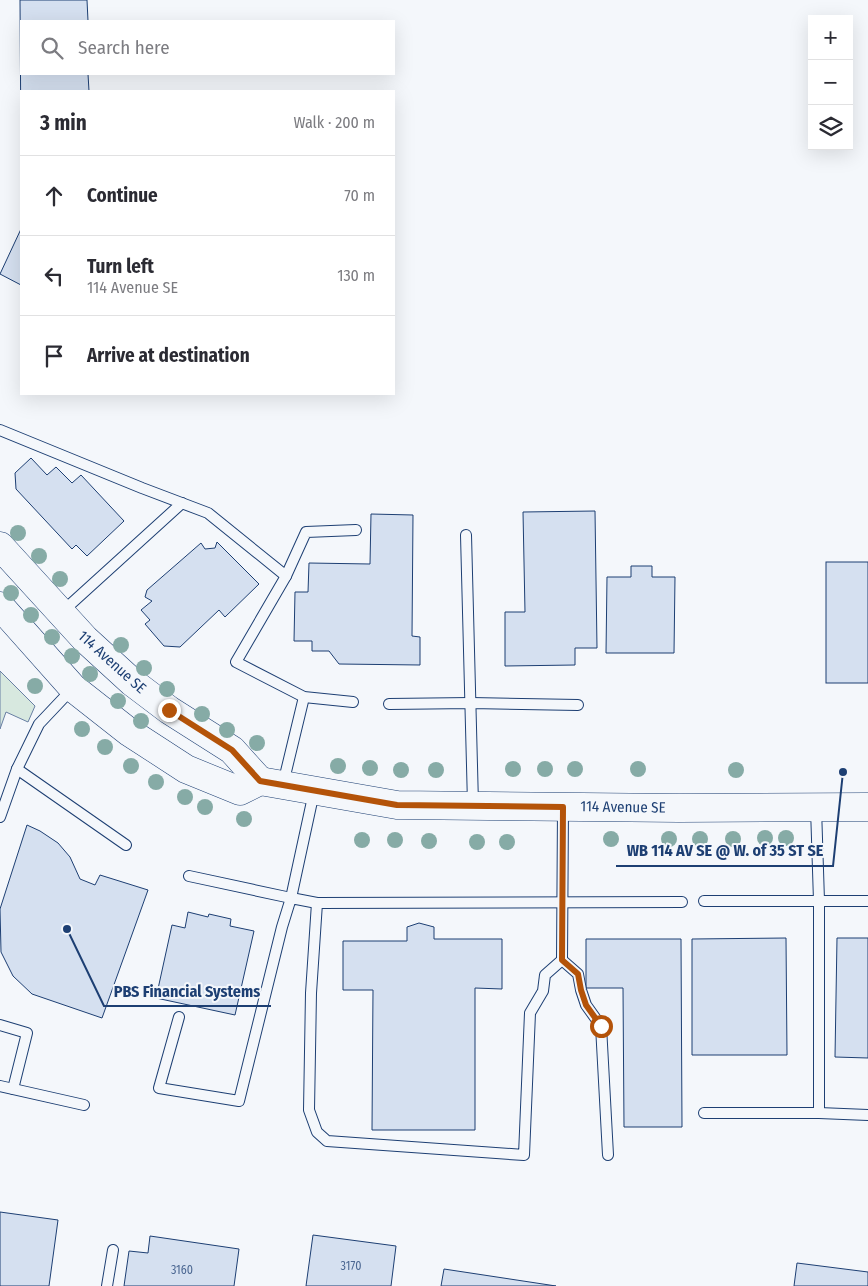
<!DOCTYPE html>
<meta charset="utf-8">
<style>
body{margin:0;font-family:"Fira Sans Condensed",sans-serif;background:#f7f7f7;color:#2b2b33}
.controls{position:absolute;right:15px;top:15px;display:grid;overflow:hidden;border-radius:0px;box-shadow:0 5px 20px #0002}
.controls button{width:45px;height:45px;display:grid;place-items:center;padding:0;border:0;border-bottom:1px solid #e1e1e2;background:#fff;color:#2b2b33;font:25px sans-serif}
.stop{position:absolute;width:15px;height:15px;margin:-11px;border:4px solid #b45309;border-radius:50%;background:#fff}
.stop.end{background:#b45309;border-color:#fff;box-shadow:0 1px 5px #0008}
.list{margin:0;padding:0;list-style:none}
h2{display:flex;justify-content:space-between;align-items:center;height:65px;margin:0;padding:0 20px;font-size:21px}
h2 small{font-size:16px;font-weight:400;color:#7c7c81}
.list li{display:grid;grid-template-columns:32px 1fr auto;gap:15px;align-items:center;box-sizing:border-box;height:80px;padding:0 20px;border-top:1px solid #e1e1e2}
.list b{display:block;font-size:19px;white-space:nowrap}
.list p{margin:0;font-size:16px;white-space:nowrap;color:#7c7c81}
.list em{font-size:16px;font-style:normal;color:#7c7c81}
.icon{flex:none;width:28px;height:28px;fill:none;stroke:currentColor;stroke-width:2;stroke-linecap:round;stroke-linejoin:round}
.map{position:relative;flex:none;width:868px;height:1286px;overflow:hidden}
.search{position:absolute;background:#fff;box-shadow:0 5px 20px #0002;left:20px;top:20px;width:375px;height:55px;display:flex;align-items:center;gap:12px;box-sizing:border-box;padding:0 18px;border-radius:0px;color:#7c7c81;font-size:19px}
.panel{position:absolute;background:#fff;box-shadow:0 5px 20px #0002;left:20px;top:90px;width:375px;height:305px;border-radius:0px}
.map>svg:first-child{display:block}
.green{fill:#d7e8df;stroke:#687fa3}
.building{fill:#d5e0f0;stroke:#1d3f73}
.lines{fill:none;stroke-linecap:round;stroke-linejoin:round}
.service-casing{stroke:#1d3f73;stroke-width:12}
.secondary-casing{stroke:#1d3f73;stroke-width:29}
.service{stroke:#f4f7fb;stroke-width:10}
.secondary{stroke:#f4f7fb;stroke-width:28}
.tree{fill:#86aba6}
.route{stroke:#b45309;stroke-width:6}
.labels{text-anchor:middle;stroke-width:4;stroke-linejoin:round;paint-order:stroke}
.number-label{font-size:12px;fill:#4b6792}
.street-label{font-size:15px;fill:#1d3f73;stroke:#f4f7fb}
.leader{fill:none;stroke:#1d3f73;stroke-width:2}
.callout-dot{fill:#1d3f73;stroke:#f4f7fb;stroke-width:2}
.callout-label{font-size:16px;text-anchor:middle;font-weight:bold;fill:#1d3f73;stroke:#f4f7fb;stroke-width:4;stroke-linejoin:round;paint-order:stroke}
</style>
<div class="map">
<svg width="868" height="1286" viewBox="0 0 868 1286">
<rect width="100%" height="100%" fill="#f4f7fb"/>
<!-- green -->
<path class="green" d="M0,671L35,706L28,722L6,712L0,729Z"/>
<!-- building -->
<g class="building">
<path d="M20,0H87L88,21H21V74H88L89,91H21V153Z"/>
<path d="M21,229V285L0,274Z"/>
<path d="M31,458L47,475L56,467L72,483L81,475L124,521L87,556L76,545L72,549L16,489L15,473Z"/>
<path d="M595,511L597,648H575V665L505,666V612H525L523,512Z"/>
<path d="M371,514L413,515L412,636L420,637V665L339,664L329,651H312V641H294L295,592H308L309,563L370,564Z"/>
<path d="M217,542L259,584L225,617L219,610L180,647L164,646L145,624L150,620L141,610L152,601L145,597L147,590L201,543L205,549L215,548Z"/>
<rect x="826" y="562" width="42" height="121"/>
<path d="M631,566H652V577H675L674,653H606L607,577H631Z"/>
<path d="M27,825L40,831L58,843L70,857L80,879L95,885L100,875L148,890L102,1018L32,994L13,976L1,952L0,909Z"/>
<path d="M188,912L208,917L209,914L231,919L230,926L254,931L235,1015L156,998L172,925L185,928Z"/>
<path d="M419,923L434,927V939H502V989L475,988V1130H372L373,990H343V941H407V927Z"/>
<path d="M786,938L787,1055H692V939Z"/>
<path d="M837,938H868V1058L835,1057Z"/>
<path d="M586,939H681L682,1127H624L623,988H586Z"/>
<path d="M0,1212L58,1220L49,1286H0Z"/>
<path d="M313,1235L396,1246L391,1286H306Z"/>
<path d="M150,1236L239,1249L234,1286H124L129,1251L148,1253Z"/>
<path d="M797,1263L868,1272V1286H794Z"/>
<path d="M444,1269L556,1286H441Z"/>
</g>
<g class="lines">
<!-- service casing -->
<g class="service-casing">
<g id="service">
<path d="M0,430L142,488L208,513L286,576L306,532L356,530"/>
<path d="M466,535L473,804"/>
<path d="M286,576L236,662L304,697L353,702"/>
<path d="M62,612L182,503"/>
<path d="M389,704L471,703L578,705"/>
<path d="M17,769L126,845"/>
<path d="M283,784L304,697"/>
<path d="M0,817L17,769L39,724L73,688"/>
<path d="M189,876L291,898L314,792"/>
<path d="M704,901H868"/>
<path d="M317,903L311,993L309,1110L317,1132L327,1141L524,1155L530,1013L543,991L545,975L562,960L563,808"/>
<path d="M562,960L578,974L581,990L586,1005L601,1026L608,1155"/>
<path d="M179,1017L159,1088L239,1101L282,927L291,898L317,903L682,902"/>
<path d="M0,1025L27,1033L13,1089"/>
<path d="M0,1086L84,1105"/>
<path d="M704,1113H819V901L816,808"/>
<path d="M819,1113L868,1115"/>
<path d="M107,1286L113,1250"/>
</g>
</g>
<!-- secondary casing -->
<g class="secondary-casing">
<g id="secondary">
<path d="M0,546L85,639L132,682L169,710L232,750L260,781"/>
<path d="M0,606L73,688L129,732L186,769L240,791L260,781L397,805L679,808L868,807"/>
</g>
</g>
<!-- service -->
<use href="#service" class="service"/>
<!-- secondary -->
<use href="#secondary" class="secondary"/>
</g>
<!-- trees -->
<g class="tree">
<circle cx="18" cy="533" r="8"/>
<circle cx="39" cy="556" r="8"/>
<circle cx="60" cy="579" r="8"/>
<circle cx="11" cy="593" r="8"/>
<circle cx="31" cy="615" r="8"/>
<circle cx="52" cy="637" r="8"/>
<circle cx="121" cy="645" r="8"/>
<circle cx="72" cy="656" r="8"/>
<circle cx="144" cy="668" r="8"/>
<circle cx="90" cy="674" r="8"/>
<circle cx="35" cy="686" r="8"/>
<circle cx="167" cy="689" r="8"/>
<circle cx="118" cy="701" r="8"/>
<circle cx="202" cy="714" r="8"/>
<circle cx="141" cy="721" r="8"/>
<circle cx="82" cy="729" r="8"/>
<circle cx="227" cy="730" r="8"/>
<circle cx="257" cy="743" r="8"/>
<circle cx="105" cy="747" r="8"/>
<circle cx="131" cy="766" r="8"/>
<circle cx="338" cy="766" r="8"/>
<circle cx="370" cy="768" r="8"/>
<circle cx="513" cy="769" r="8"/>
<circle cx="545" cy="769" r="8"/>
<circle cx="575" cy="769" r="8"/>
<circle cx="638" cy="769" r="8"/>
<circle cx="401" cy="770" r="8"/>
<circle cx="436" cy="770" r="8"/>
<circle cx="736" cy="770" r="8"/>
<circle cx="156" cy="782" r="8"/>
<circle cx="185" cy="797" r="8"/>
<circle cx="205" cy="807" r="8"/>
<circle cx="244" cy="819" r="8"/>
<circle cx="765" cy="838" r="8"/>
<circle cx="786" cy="838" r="8"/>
<circle cx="611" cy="839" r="8"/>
<circle cx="669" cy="839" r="8"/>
<circle cx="700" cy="839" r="8"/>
<circle cx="733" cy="839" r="8"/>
<circle cx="362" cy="840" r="8"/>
<circle cx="395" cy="840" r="8"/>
<circle cx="429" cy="841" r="8"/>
<circle cx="477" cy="842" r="8"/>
<circle cx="507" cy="842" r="8"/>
</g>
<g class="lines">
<!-- route -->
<path class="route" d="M169,710L232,750L260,781L397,805L563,807L562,960L578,974L581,990L586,1005L601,1026"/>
</g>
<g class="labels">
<!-- number labels -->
<g class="number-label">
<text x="351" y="1270">3170</text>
<text x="182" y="1274">3160</text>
</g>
<!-- street labels -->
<g class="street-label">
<text transform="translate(112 662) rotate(42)" y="5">114 Avenue SE</text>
<text transform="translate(623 807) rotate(1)" y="5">114 Avenue SE</text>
</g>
</g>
<!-- callouts -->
<path class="leader" d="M843 772L833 866H616M67 929L104 1006H271"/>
<g class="callout-dot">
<circle cx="843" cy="772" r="5"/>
<circle cx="67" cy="929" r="5"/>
</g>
<g class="callout-label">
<text x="725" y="856">WB 114 AV SE @ W. of 35 ST SE</text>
<text x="187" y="997">PBS Financial Systems</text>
</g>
</svg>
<div class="controls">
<button>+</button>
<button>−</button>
<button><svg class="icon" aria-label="layers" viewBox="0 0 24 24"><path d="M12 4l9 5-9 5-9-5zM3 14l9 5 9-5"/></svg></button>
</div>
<div class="stop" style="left:601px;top:1026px"></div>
<div class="stop end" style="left:169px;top:710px"></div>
<div class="search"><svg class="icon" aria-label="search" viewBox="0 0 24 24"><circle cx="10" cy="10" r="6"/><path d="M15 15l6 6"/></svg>Search here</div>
<section class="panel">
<h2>3 min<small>Walk · 200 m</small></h2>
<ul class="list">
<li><svg class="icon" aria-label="ahead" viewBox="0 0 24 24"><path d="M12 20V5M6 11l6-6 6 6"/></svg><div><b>Continue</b></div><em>70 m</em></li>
<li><svg class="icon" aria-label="left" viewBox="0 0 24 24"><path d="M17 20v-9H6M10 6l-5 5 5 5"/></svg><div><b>Turn left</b><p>114 Avenue SE</p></div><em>130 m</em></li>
<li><svg class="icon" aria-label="arrive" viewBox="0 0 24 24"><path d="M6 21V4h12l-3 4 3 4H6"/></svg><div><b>Arrive at destination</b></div></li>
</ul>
</section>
</div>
